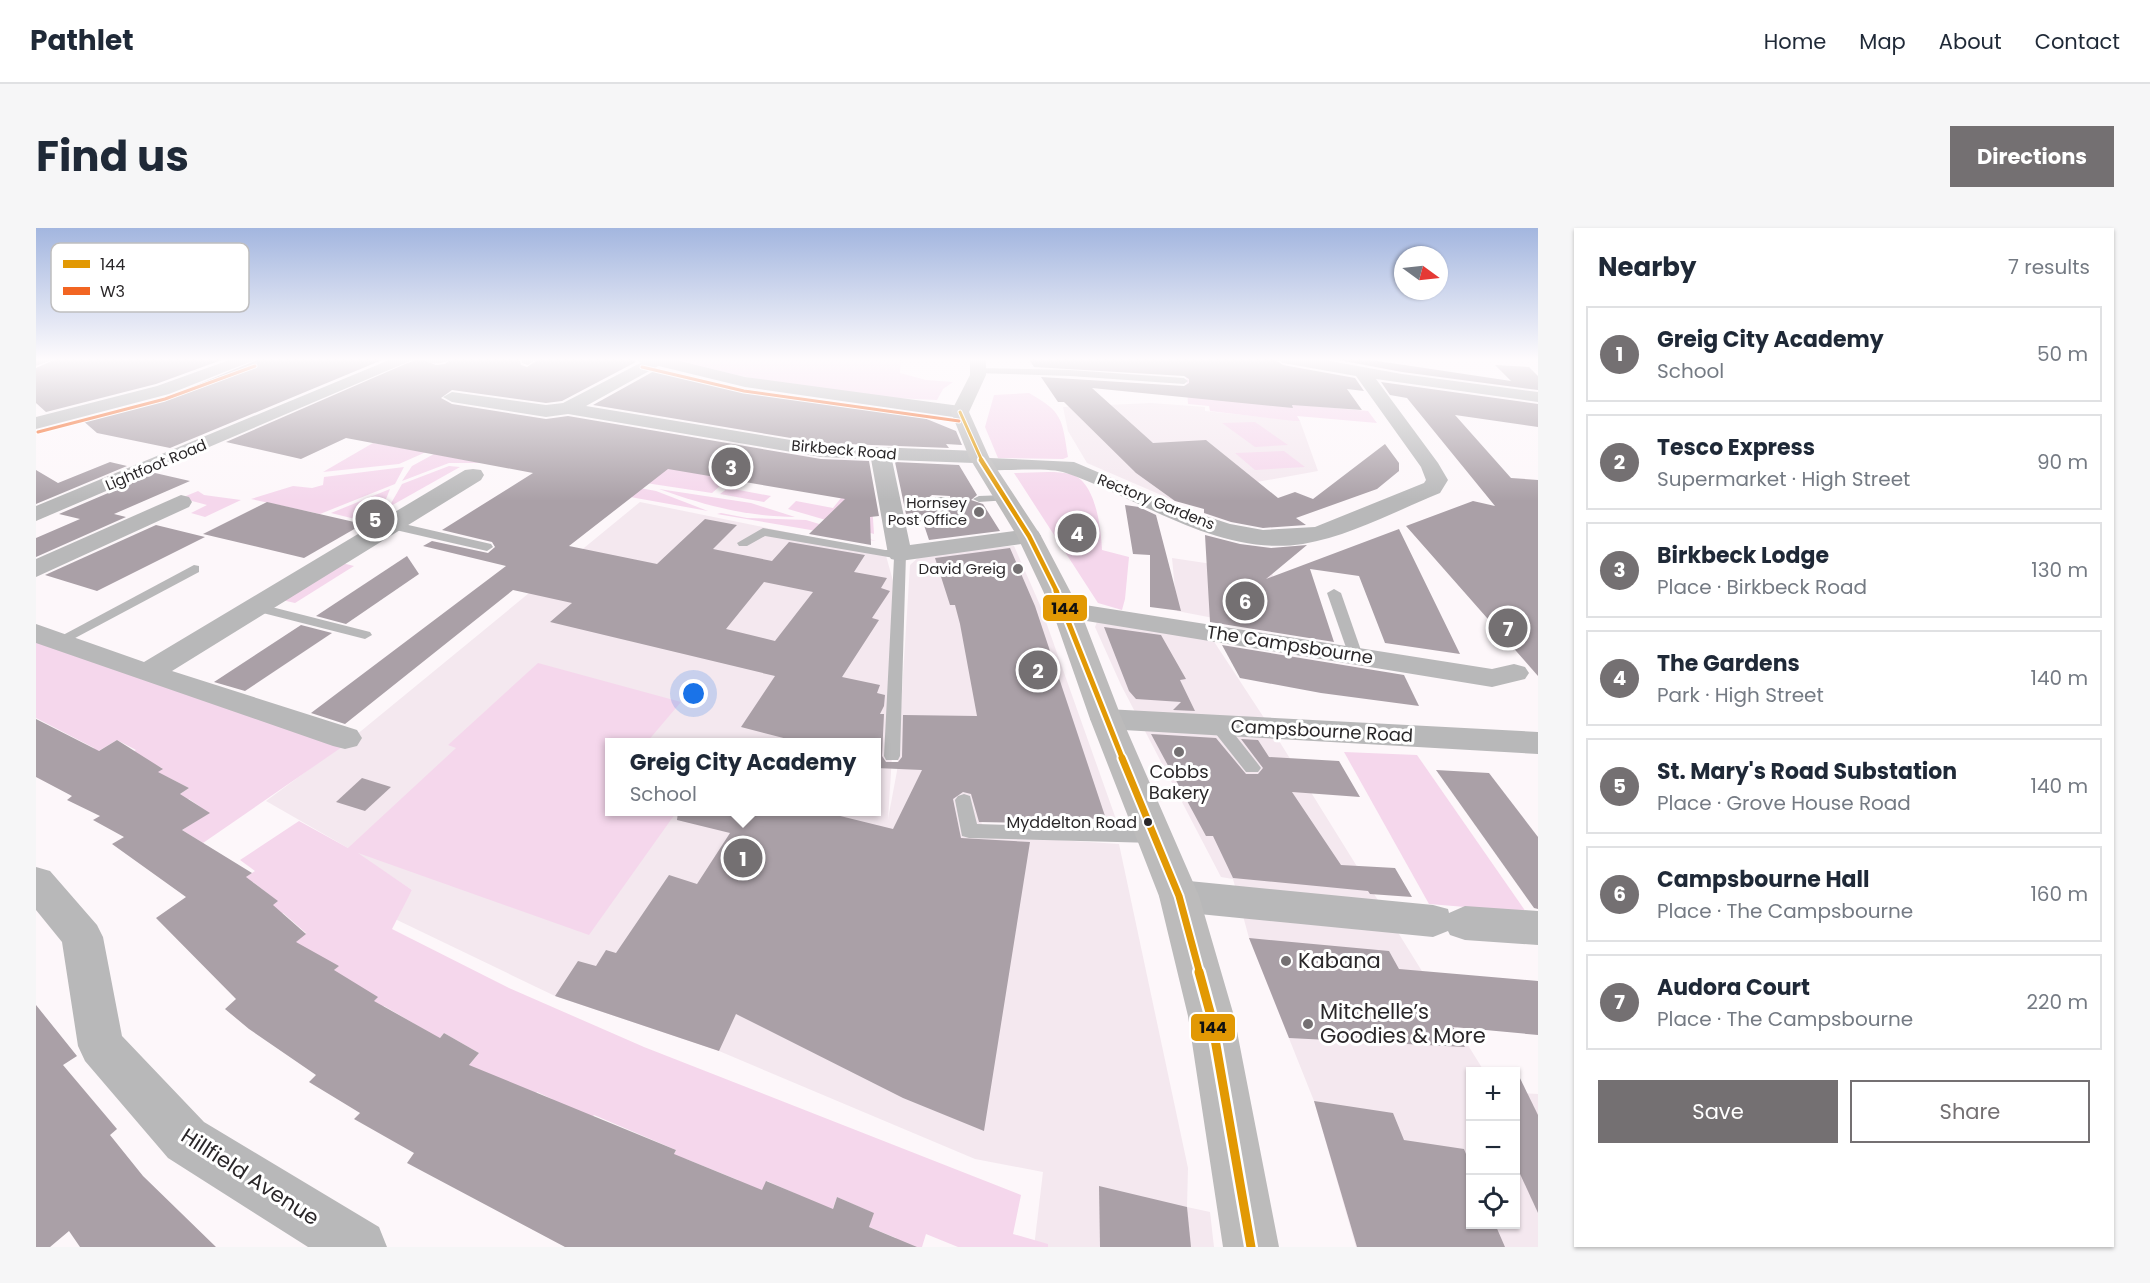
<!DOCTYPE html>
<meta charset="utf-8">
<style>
body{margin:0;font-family:Poppins,sans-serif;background:#f6f6f7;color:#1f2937}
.controls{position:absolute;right:18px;bottom:18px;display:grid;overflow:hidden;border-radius:0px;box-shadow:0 2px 4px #0004}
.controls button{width:54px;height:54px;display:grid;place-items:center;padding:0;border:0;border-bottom:2px solid #e0e1e3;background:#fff;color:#1f2937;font:30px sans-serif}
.compass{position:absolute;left:1358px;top:18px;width:54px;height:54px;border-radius:50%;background:#fff;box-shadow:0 2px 4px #0004;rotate:105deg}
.you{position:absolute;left:658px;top:466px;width:21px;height:21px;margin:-15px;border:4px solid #fff;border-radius:50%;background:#1a73e8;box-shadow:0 0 0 9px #1a73e833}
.badge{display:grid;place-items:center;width:39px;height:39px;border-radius:50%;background:#747072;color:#fff;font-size:20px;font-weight:700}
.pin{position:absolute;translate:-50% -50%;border:3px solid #fff;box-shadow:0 2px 6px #0006}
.popup{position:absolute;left:569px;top:510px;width:276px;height:78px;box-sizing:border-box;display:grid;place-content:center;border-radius:0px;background:#fff;filter:drop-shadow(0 2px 4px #0005);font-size:20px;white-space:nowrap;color:#747a83}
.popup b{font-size:22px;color:#1f2937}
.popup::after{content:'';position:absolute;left:50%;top:100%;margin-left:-12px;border:12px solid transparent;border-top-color:#fff}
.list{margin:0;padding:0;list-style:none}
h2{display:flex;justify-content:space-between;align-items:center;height:78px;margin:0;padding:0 24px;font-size:26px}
h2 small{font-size:20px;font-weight:400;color:#747a83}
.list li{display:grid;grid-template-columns:39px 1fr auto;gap:18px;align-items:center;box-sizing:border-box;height:96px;margin:0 12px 12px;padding:0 12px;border:2px solid #e0e1e3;border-radius:0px}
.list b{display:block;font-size:22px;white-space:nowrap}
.list p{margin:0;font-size:20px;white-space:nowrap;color:#747a83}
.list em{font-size:20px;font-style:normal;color:#747a83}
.actions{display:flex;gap:12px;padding:18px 24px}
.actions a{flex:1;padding:14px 0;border:2px solid #747072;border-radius:0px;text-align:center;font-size:21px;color:#747072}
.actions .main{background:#747072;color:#fff}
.icon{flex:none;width:33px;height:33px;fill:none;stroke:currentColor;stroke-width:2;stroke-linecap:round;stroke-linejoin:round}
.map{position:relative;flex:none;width:1502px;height:1019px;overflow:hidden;border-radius:0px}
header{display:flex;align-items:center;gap:36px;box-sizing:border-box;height:84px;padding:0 30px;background:#fff;border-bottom:2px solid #e0e1e3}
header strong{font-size:28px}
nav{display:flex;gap:33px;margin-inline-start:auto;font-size:21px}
.intro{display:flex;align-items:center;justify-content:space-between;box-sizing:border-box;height:144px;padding:0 36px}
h1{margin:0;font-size:42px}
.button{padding:15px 27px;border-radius:0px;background:#747072;color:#fff;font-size:21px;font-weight:700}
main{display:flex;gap:36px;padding:0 36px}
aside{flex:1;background:#fff;border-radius:0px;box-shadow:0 2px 4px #0004}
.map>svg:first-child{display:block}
.built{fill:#f4e8ef;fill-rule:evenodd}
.green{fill:#f5d7ec}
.building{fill:#aaa0a7;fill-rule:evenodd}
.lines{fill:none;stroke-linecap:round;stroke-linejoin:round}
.service{fill:#b8b8b9;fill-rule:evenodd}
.minor{fill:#b8b8b9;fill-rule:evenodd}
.tertiary{fill:#b8b8b9;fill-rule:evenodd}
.primary{fill:#bcbbbb;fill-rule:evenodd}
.bus-1-far4-casing{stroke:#fff;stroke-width:5}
.bus-1-far3-casing{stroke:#fff;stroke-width:8}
.bus-1-far2-casing{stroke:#fff;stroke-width:9}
.bus-1-far1-casing{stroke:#fff;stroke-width:11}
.bus-1-casing{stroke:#fff;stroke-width:14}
.bus-2-casing{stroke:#fff;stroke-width:5}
.bus-1-far4{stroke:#e29904;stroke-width:3}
.bus-1-far3{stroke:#e29904;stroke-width:4.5}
.bus-1-far2{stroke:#e29904;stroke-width:5}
.bus-1-far1{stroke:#e29904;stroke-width:7}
.bus-1{stroke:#e29904;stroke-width:9}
.bus-2{stroke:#f26522;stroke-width:3}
.poi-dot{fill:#747072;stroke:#fff;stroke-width:2}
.bus-dot{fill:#2a2729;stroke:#fff;stroke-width:2}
.labels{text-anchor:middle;stroke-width:6;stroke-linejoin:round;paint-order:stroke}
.far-street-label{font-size:15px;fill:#2a2729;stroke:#fff}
.far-poi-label{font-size:15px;fill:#2a2729;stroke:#fff;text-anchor:end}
.bus-label{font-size:16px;fill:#2a2729;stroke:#fff;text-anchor:end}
.street-label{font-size:18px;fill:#2a2729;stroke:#fff}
.poi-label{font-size:18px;fill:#2a2729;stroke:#fff}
.near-poi-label{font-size:21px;fill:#2a2729;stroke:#fff;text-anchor:start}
.near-street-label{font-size:21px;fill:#2a2729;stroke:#fff}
.key{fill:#fff;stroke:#bfbebf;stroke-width:1.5}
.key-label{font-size:16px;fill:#2a2729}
.line-badge{stroke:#fff;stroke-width:2}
.pale-badge-label{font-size:16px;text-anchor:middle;font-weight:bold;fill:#111}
</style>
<header>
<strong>Pathlet</strong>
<nav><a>Home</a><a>Map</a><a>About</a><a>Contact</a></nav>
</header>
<div class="intro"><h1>Find us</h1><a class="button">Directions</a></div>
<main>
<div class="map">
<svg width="1502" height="1019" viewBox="0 0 1502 1019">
<rect width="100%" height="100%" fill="#fdf7fa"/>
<!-- built -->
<g class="built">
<path d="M1115,175L1169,179V183L1264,193L1282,243L1166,264L1139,273L1051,235L1032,203L1027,179Z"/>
<path d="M604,274L849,324L857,353L856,528L852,591L861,543L874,337L884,328L898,325L978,318L1004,377L1081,594L945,592L948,607L1083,616L1152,940L1151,979L1174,984L1178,1019H998L1007,944L939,931L683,823L519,768L359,691L376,662L319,624L230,573L325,503ZM574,514H840V584H574Z"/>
<path d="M1136,330L1236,345L1251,404L1141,383Z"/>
<path d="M1061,394L1177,412L1240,508L1448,843L1434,844V996H1480V865L1502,866V1019H1320L1278,873L1213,710L1197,651L1185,649L1085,457L1059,399Z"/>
</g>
<!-- green -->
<g class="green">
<path d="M621,130H865L864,145L890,152L917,154L907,161L901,172C806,169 713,151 621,130Z"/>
<path d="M1150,145L1255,176L1332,183L1341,195L1261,188L1264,193H1258L1174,183L1173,178L1152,176Z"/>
<path d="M993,165C1027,184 1026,191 1032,229L1027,231L962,230L949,199L958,167Z"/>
<path d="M1219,194L1252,217L1219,219L1186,195Z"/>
<path d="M337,215L390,224L363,236L287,244Z"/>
<path d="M1248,223L1269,239L1219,242L1199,225Z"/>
<path d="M398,226L446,235H413L366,253L376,238Z"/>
<path d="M587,232L693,250L676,265L583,251Z"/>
<path d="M413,238L424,239L353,279L366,256Z"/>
<path d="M368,239L359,256L284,286L215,271L257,258L276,260L287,257L288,249Z"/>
<path d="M978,245C995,245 1018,242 1034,246C1060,252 1065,301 1066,322L1093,329L1089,371L1086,382L1062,375Z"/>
<path d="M566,253L620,263L672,283L550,261Z"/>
<path d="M692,260L735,268L728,274L684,266Z"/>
<path d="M354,261L346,281L362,285L348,291L336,288L327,293L295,285Z"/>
<path d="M623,261L715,275L759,289C708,288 671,278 623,261Z"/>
<path d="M162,263L168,267L205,272L169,289L155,285L171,277L145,270Z"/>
<path d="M805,270L836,276L838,306L752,281L760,273L797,280Z"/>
<path d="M685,285L711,290L770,292L840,313L681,286Z"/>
<path d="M306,335L318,338L259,375L246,372Z"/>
<path d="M0,411L306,519L167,615L146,602L173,585L153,571L125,589L128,577L153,560L131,549L102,556L126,540L105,530L77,537L100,522L81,512L56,527L58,520L0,490Z"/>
<path d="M502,435L645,474L611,514H574L573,559L569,565L573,566L574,584H629L639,586L553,707L322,625L376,662L356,701L473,760L608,819L985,967L977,1006L1012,1016V1019H922L890,1006L886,1019H857L860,1010L833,999L837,985L801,969L783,1019L758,965L731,953L710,1001L702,952L650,931L636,958L625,953L640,922L558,887L538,919L516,871L501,864L475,902L416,857L443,825L408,805L380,838L389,802L348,778L325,802L315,796L341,769L278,762L302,738L240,731L270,705L247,685L226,700L216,692L241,673L217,654L192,661L219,643L204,632L263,593L312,620L420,520L412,517Z"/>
<path d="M1308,524L1381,527L1490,684L1393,676Z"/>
</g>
<!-- building -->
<g class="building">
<path d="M22,130H191L120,156L10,184L0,175V140Z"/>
<path d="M226,130H351L134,220L61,205L45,191L134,168Z"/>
<path d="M383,130L400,137L409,136L416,130H483L485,137L491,139L504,130H598L600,134L526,173L510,175L416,162L405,170L416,176L510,191L532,188L785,231L833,233L843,288L834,289L835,317L773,306L809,271L632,241L533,318L621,336L669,291L701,297L677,321L736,333L753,314L829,327L818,344L851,350L845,360L854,363L836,390L843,392L806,449L844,457L841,465L849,467L848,478L844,486H848L846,528L850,534H862L866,529L867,487L941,488L924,396L919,377H914L899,330L974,320L999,378L1070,591L999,589L998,595L943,594L935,566L927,564L917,571L925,610L994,614L948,903L867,870L700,786L683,823L519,768L542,733L560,738L570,722L580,725L633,647L661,656L694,605L641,592L642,584H788L857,601L886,542L840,540V514H763L705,499L739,448L514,394L536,375L477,362L309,496L275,485L470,338L387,318L396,313L452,325L459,319L456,314L406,302L497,245L310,210L265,231L190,214ZM728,354L777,364L739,413L690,401Z"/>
<path d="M992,130H1237L1247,137L1319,150L1328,163L1311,161L1326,182L1256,177L1257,180L1056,160L1117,215L1170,212L1242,270L1259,264L1277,271L1349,216L1363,235V243L1341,261L1260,290L1270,297L1227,300L1195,294L1168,285V281L1139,273L1100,245L1028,174H1022L1005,149L1148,158L1153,155V151L1148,148L998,139Z"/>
<path d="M1292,130H1322L1475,153L1459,137L1493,139L1502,148V162L1366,144Z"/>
<path d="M620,142L644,147L641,149L708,161L876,185L920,203L926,217L910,216L913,220L785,215L557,177Z"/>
<path d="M1345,154L1502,176V199L1419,187L1475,250L1502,252V448L1370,298L1437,273L1459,278L1371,170L1354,167Z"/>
<path d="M74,234L91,238L0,276V242L22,255Z"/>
<path d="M859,234L923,237L941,267L935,272L947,276L964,303L893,312L886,291L882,297L876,285L870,286ZM896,267L914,268L915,276L896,277L888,273Z"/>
<path d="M119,245L154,253L78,286L90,289L0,329V310L44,291L23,286Z"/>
<path d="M231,274L327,296L268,330L167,306Z"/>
<path d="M1089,277L1103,279L1120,287L1145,383L1114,379V327L1097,326Z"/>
<path d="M120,297L169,309L61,363L9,347Z"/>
<path d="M1363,301L1424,426L1349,415L1323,348L1274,341L1298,414L1174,394L1169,307L1204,316L1235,320L1271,317L1230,351Z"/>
<path d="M371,328L383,346L310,396L280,388Z"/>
<path d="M265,397L296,405L209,463L178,454Z"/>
<path d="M1068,399L1125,407L1150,451L1144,452L1159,483L1137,482L1145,474L1100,471L1093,463Z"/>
<path d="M1186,417L1368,447L1383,478L1285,465L1204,450Z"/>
<path d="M0,491L63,523L81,512L127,541L122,544L153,560L144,566L174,585L146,602L216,645L210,649L242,673L237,677L270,706L260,714L303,738L298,742L342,769L338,773L404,810L408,805L443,825L433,837L640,922L638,926L726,962L730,953L797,981L801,969L838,985L833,999L881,1019H529L371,935L378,925L318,891L324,885L273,854L280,847L213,801L189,781L200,771L120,690L150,669L76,616L88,609L57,592L64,588L31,572L36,568L0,549Z"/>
<path d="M1115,506L1180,510L1210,546H1222L1227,540L1205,511L1222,512L1233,529L1303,533L1324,569L1256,564L1305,637L1359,640L1376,669L1334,666L1332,663L1197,650L1177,608H1170Z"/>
<path d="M1400,542L1453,545L1502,609V681L1498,680Z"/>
<path d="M326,550L355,559L329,583L300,574Z"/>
<path d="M1213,710L1353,723L1363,741L1502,753V807L1417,799L1429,819L1253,810Z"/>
<path d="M0,777L41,828L27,837L81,901L74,907L107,948L180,1019H44L33,1003L14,1019H0Z"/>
<path d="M1479,840L1502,887V985L1479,935Z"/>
<path d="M1278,873L1357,885L1368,912L1428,921L1434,936V996H1459L1469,1019H1321Z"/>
<path d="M1063,958L1151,979L1155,1019H1064Z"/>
</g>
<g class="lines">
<!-- service -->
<g class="service">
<path d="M942,140L1034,142L1148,150L1152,153L1148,156L1034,148L939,145Z"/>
<path d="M968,267L974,270L972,272L943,274L937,271L943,268Z"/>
<path d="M909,269L913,270V274L896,275L890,272L896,269Z"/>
<path d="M355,293L455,316L457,319L451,323L351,300L349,297Z"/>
<path d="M727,300L849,322H864L870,326L864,528L862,532H850L848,528L858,330L729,308L711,318H703L701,315Z"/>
<path d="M158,337L163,338V344L26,417L21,418L14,414Z"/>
<path d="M1298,361L1305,365L1327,428L1325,431H1315L1313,428L1291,365Z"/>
<path d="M220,375L334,404L336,407L329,411L215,382L213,379Z"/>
<path d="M1182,492L1188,493L1222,536L1225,540L1222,544H1210L1176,501L1174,497Z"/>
<path d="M928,566L934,568L941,596L1118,601L1125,603L1127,608L1125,613L1118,615L933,610L926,608L919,572L922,568Z"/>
</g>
<!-- minor -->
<g class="minor">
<path d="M0,130H20L0,138Z"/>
<path d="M358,130H381L0,293V278Z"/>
<path d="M387,130H414C408,137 393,137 387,130Z"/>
<path d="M485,130H502L492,137L486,135Z"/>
<path d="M623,130L626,134L624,137L550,178L785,217L943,223L950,225L953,230L1038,234L1151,282L1194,296L1227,302L1279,299L1388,255L1390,252L1385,239L1320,148L1247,135L1239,130H1277L1366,146L1502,164V174L1340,151L1402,235L1412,252L1404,265C1360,283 1314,308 1267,316C1182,329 1106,271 1030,245C1013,239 968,243 948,242L941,240L938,235L856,232L874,317L993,301L1002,303L1005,308L1002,313L993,315L864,333L855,331L852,326L835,231L785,229L532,186L510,189L416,174L407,169L416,164L510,177L527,175L612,131Z"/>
<path d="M437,241L445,242L448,247L445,252L136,443L321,502L326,510L321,518L309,521L297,518L0,415V396L108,434L429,242Z"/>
<path d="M145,267L153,269L156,274L153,279L0,349V331Z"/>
<path d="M1030,374L1456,441L1478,436L1489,439L1493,445L1489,451L1456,459L1020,388L1016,382L1020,376Z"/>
<path d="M1070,481L1502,504V526L1070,501L1059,498L1054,491L1059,484Z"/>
<path d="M0,639L14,643L61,697L67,709L86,808L168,894L343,999L351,1019H272L132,930L49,833L42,818L26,714L0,682Z"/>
<path d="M1143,652L1397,677L1412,681L1413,685L1429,678L1502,683V717L1429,712L1414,707L1412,703L1397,709L1143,684L1129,679L1123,668L1129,657Z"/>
</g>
<!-- tertiary -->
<g class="tertiary">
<path d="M199,130H224L133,166L0,201V189L121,158Z"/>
<path d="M600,130H631L709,149L924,178L933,184L924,190L709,159L602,133Z"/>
</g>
<!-- primary -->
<path class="primary" d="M934,130H950V147L933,184L953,229L1005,308L1044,382L1086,491L1163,668L1198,788L1243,1019H1187L1152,788L1123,668L1054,491L1016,382L981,308L933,229L915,184L934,147Z"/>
<!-- bus-1-far4 casing -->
<g class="bus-1-far4-casing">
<path id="bus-1-far4" d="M924,184L946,233"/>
</g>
<!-- bus-1-far3 casing -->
<g class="bus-1-far3-casing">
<path id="bus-1-far3" d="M945,232L993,308L1021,364"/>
</g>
<!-- bus-1-far2 casing -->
<g class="bus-1-far2-casing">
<path id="bus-1-far2" d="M1020,363L1087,532"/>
</g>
<!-- bus-1-far1 casing -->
<g class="bus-1-far1-casing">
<path id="bus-1-far1" d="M1086,530L1143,668L1164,746"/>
</g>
<!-- bus-1 casing -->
<g class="bus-1-casing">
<path id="bus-1" d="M1163,744L1175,788L1215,1019"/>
</g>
<!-- bus-2 casing -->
<g class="bus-2-casing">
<g id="bus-2">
<path d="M606,139L708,163L923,193"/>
<path d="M2,204L129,171L219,138"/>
</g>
</g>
<!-- bus-1-far4 -->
<use href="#bus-1-far4" class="bus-1-far4"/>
<!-- bus-1-far3 -->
<use href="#bus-1-far3" class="bus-1-far3"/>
<!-- bus-1-far2 -->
<use href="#bus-1-far2" class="bus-1-far2"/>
<!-- bus-1-far1 -->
<use href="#bus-1-far1" class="bus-1-far1"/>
<!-- bus-1 -->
<use href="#bus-1" class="bus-1"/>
<!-- bus-2 -->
<use href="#bus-2" class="bus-2"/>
</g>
<!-- sky -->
<linearGradient id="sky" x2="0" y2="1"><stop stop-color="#a3b6df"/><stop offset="0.48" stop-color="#fefbfd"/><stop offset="1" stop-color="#fefbfd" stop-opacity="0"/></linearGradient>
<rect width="1502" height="273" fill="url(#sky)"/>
<!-- markers -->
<g class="poi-dot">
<circle cx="943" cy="284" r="6"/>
<circle cx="982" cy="341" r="6"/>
<circle cx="1143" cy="524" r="6"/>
<circle cx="1250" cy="733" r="6"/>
<circle cx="1272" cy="796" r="6"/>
</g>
<circle class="bus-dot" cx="1112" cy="594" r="5"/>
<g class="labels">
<!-- far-street labels -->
<g class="far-street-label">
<text transform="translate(808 222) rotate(5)" y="5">Birkbeck Road</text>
<text transform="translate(120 237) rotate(-23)" y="5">Lightfoot Road</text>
<text transform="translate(1120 274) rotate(22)" y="5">Rectory Gardens</text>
</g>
<!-- far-poi labels -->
<g class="far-poi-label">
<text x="931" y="280">Hornsey<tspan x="931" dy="17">Post Office</tspan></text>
<text x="970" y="346">David Greig</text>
</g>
<!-- bus labels -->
<g class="bus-label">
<text x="1101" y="600">Myddelton Road</text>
</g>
<!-- street labels -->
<g class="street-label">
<text transform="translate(1254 417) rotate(9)" y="6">The Campsbourne</text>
<text transform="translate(1286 503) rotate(3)" y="6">Campsbourne Road</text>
</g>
<!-- poi labels -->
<g class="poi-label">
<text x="1143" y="550">Cobbs<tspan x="1143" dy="21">Bakery</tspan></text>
</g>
<!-- near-poi labels -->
<g class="near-poi-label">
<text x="1262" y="740">Kabana</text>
<text x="1284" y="791">Mitchelle’s<tspan x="1284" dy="24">Goodies &amp; More</tspan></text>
</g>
<!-- near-street labels -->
<g class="near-street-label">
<text transform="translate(214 949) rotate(33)" y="7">Hillfield Avenue</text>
</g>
</g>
<!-- legend -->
<rect x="15" y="15" width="198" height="69" rx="9" class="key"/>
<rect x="27" y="32" width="27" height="8" fill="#e29904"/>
<rect x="27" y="59" width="27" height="8" fill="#f26522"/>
<g class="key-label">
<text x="64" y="42">144</text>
<text x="64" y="69">W3</text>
</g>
<g class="line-badge">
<rect x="1006" y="366" width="46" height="28" rx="6" fill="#e29904"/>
<rect x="1154" y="785" width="46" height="29" rx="6" fill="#e29904"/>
</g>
<g class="pale-badge-label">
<text x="1029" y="386">144</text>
<text x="1177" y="805">144</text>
</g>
</svg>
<div class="controls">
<button>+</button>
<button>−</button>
<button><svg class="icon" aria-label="locate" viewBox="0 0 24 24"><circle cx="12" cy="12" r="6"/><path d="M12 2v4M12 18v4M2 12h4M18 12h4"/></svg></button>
</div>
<svg class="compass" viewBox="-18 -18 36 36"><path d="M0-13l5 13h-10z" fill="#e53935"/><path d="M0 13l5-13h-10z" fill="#747a83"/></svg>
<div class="you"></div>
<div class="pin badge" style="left:707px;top:630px">1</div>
<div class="popup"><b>Greig City Academy</b>School</div>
<div class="pin badge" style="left:1002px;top:442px">2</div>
<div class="pin badge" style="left:695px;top:239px">3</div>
<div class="pin badge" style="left:1041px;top:305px">4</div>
<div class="pin badge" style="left:339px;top:291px">5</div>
<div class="pin badge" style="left:1209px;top:373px">6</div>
<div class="pin badge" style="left:1472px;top:400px">7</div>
</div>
<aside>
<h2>Nearby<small>7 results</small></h2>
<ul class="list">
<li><span class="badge">1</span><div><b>Greig City Academy</b><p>School</p></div><em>50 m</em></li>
<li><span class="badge">2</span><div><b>Tesco Express</b><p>Supermarket · High Street</p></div><em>90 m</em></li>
<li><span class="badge">3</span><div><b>Birkbeck Lodge</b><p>Place · Birkbeck Road</p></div><em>130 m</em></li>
<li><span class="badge">4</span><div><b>The Gardens</b><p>Park · High Street</p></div><em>140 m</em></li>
<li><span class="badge">5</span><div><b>St. Mary's Road Substation</b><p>Place · Grove House Road</p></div><em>140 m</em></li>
<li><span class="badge">6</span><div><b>Campsbourne Hall</b><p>Place · The Campsbourne</p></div><em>160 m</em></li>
<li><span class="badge">7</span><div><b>Audora Court</b><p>Place · The Campsbourne</p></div><em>220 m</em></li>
</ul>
<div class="actions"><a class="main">Save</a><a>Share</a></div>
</aside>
</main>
